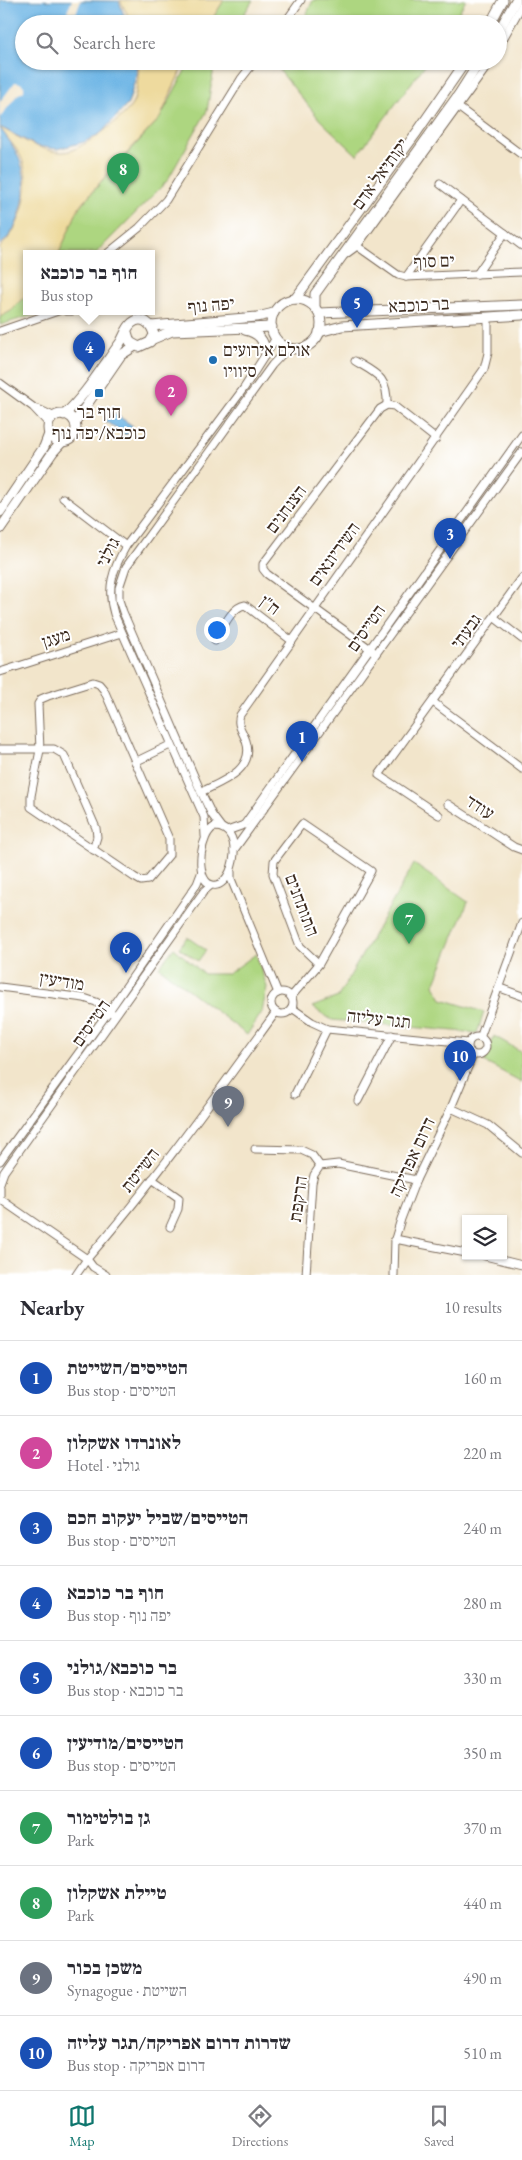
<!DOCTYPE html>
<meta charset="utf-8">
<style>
body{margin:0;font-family:"EB Garamond","Frank Ruhl Libre",serif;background:#f2f2f3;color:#2b2b33}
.controls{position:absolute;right:15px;bottom:15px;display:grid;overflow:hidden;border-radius:0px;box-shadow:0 1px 4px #0004}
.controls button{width:45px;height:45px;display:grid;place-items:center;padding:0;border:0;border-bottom:1px solid #e1e1e2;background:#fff;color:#2b2b33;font:25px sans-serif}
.you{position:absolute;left:216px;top:629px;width:18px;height:18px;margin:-12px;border:4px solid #fff;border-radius:50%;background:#1a73e8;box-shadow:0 0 0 8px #1a73e833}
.badge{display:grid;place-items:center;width:32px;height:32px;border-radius:50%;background:#0f766e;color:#fff;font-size:16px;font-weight:700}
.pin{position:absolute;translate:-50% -41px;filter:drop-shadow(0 1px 2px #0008)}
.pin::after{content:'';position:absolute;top:26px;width:18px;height:15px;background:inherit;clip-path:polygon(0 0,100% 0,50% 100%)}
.popup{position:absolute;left:23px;top:250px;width:132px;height:65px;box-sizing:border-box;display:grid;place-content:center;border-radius:0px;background:#fff;filter:drop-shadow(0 1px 4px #0005);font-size:16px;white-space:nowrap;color:#7c7c81}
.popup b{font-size:19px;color:#2b2b33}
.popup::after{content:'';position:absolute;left:50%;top:100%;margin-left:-10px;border:10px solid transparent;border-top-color:#fff}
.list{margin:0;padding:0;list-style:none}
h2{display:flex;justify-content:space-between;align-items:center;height:65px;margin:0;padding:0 20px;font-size:21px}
h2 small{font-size:16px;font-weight:400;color:#7c7c81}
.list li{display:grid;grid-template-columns:32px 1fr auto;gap:15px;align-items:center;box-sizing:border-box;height:75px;padding:0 20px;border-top:1px solid #e1e1e2}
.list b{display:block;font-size:19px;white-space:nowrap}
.list p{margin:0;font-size:16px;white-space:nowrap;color:#7c7c81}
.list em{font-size:16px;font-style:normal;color:#7c7c81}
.icon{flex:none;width:28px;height:28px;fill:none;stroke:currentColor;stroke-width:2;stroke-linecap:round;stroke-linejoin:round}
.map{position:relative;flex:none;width:522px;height:1275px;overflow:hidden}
.search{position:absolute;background:#fff;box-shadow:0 1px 4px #0004;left:15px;right:15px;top:15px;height:55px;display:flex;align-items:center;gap:12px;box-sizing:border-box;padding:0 18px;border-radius:28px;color:#7c7c81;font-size:19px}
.sheet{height:815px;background:#fff}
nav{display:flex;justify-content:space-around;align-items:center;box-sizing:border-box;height:70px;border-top:1px solid #e1e1e2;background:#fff;font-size:14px;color:#7c7c81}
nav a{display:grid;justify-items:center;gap:2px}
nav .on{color:#0f766e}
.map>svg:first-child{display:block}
.green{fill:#add680;stroke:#74804f}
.sand{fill:#eeda9e;stroke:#94825e}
.water{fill:#6db5e5;stroke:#547082}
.pier{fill:#f2e5cb}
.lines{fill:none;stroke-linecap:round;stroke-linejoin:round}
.minor-casing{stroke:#7b6b5b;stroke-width:9}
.major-casing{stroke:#7b6b5b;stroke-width:11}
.minor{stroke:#fff;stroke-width:7}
.major{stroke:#fff;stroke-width:9}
.poi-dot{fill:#1f6fb2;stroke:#fff;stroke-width:2}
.labels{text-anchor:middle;stroke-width:4;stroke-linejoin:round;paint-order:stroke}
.street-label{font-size:18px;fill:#3b2a1e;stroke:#fff}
.poi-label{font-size:18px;fill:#3b2a1e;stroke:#fff;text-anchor:start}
</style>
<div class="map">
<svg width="522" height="1275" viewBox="0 0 522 1275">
<rect width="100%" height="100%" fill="#fff"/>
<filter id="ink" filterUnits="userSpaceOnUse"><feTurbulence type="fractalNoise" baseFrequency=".02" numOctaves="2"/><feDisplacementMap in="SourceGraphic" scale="10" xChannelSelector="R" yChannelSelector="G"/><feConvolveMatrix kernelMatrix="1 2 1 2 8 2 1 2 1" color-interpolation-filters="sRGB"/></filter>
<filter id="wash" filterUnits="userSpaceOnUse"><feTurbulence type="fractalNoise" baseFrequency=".0096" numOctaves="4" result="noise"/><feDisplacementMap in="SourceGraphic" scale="20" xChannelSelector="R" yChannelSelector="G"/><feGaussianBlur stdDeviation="1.12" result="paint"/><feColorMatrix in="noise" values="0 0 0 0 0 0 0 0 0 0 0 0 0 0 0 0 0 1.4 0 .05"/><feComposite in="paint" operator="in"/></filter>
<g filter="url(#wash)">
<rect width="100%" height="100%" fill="#f2e5cb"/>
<!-- green -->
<g class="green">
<path d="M224,0H253L238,24H209Z"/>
<path d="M313,0H466L452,24H302Z"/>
<path d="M190,61H215L207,111L167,181L96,253H59L79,207L160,118Z"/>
<path d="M282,61H428L357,155L320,120L280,71Z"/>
<path d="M26,296L27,311H46L0,325V317L11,311Z"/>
<path d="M414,864L468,902L434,985L442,999L484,1012L477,1033L332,1020L312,1007L338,997Z"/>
<path d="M187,937L206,950L198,961L179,948Z"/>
<path d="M174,948L204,974H228L256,954L267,987L262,1012L247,1035L159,967Z"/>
<path d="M494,1036L522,1052V1082L484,1062Z"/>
</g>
<!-- sand -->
<g class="sand">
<path d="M120,0H224L209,24H132Z"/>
<path d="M138,61H185L160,118L109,172L79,207L59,253H27L26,296L11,311L0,317V247C20,230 31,192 24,166C21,150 7,140 0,127C17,137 44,153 64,152C79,152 126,117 133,103C137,94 139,72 138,61Z"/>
</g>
<!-- water -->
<g class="water">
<path d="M0,0L119,1L127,24H24V61H135L137,73L128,104L101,133L84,142L57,149L37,146L0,127Z"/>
<path d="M0,128C23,158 31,178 19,216C16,227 9,238 0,245Z"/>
<path d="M111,411L133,426L126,435L105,421Z"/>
</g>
<!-- pier -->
<g class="pier">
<path d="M72,0H81L76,13L67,12Z"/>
<path d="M15,82L20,83L24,86V91L17,95L0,118V102Z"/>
</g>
</g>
<g filter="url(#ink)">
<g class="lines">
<!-- minor casing -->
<g class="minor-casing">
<g id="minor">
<path d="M284,24L301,0"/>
<path d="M498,48L522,5"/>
<path d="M458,107L522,155"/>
<path d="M440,184L522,246"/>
<path d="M357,246L398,275L406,277L522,272"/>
<path d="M108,253L139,228L166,200L241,79L255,61"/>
<path d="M346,254L357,246L491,61"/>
<path d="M477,274L505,233"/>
<path d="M406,277L461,200"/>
<path d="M66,311H72"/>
<path d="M0,331L58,311"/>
<path d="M355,361C377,374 388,377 387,405"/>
<path d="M0,383L33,407L49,424"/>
<path d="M38,409L55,417"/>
<path d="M63,498L126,546"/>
<path d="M495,618L522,639"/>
<path d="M215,641C222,630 231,607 245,605L292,641"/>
<path d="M373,651L267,574L263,569V564L380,409L387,405L394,406L436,439"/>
<path d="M0,672L122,633"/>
<path d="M93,682L99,684L104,690L169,839V855L148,880L141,881L134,877L31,807V796L40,750L38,704L41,699L48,696Z"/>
<path d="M433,702L522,769"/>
<path d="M0,749H54L64,755L96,828L97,837L93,850"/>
<path d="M135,762L170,745"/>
<path d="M201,792C221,782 256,770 246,741C243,731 236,726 240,715L484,369L488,353V317"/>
<path d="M448,804L514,847L522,850"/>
<path d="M439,815L379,775L522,578"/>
<path d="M214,827C250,826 231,899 208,883C195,873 201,834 214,827Z"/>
<path d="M221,827L212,815L201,792L123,612L119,600V588L126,567L272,365L289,347"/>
<path d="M227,831L244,825L522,435"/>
<path d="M205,836L204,817L114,614C106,588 113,569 126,546L244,388L276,338"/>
<path d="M234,850L522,452"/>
<path d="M231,872V879L278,993"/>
<path d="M0,987L84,998L96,1002L112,1013"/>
<path d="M500,988L522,996"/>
<circle cx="282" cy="1003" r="11"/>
<path d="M291,997L319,964L371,871L302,824L274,861L273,874L300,946L319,964"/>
<path d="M292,1008L312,1022L327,1029L468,1043"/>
<circle cx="477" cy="1046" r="9"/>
<path d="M480,1038L522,923"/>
<path d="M295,1094L327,1029"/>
<path d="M358,1101L392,1035"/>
<path d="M451,1108L488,1125L522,1153"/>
<path d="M255,1149L301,1150L312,1155L320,1166"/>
<path d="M0,1161L109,1011L197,884L202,871"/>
<path d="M152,1179L179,1198L178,1209L170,1227"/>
<path d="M0,1183L4,1172L204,891L211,885"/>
<path d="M0,1187V1199L87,1259C155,1181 215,1096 276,1012"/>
<path d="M395,1239L466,1253"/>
<path d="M485,1256L522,1265"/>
<path d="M76,1275L87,1259L93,1267L106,1275"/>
<path d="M306,1275L312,1183L314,1175L320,1166L338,1164L416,1180"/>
<path d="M394,1275L395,1239L401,1219L416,1180L451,1108L473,1055"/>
</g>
</g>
<!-- major casing -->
<g class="major-casing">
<g id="major">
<path d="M490,24L503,0"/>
<path d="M498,32L516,0"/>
<path d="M295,299L417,132L466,61"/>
<circle cx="296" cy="324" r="25"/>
<path d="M315,308V294L459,94L480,61"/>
<path d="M319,313L522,305"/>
<path d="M151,326L257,317L274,313"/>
<path d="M245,330C259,333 264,340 266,354"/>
<path d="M319,332L342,326L522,315"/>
<path d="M153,339L172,331L272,327"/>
<circle cx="62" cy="428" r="14"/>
<path d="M64,415C84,397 103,366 120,343C124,337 126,328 132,323C142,315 152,324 154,335L150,342L139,347L130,342L127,332"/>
<path d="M75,422L121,355L135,346"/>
<path d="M0,512L44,447L49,434"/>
<path d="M0,529L53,452L62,442"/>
</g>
</g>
<!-- minor -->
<use href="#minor" class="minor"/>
<!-- major -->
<use href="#major" class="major"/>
</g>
</g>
<!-- markers -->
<g class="poi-dot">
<circle cx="213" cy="360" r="5"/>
<rect x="94" y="388" width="10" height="10" rx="2.5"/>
</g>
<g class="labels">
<!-- street labels -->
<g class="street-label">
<text transform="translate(380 174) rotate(-54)" y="6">יקותיאל אדם</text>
<text transform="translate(434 261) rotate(-2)" y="6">ים סוף</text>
<text transform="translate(211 305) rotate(-5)" y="6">יפה נוף</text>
<text transform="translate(419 305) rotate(-3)" y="6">בר כוכבא</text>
<text transform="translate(286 509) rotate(-53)" y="6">הצנחנים</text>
<text transform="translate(108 552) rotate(-63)" y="6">גולני</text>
<text transform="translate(334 554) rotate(-54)" y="6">השיריונאים</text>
<text transform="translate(270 605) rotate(37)" y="6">ח"ן</text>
<text transform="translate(366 628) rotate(-55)" y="6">הטייסים</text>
<text transform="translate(466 631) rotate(-54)" y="6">גבעתי</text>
<text transform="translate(56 638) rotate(-18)" y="6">מעגן</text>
<text transform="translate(480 807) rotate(33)" y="6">עודד</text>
<text transform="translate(302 905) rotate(69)" y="6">התותחנים</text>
<text transform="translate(62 981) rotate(9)" y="6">מודיעין</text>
<text transform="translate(379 1019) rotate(6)" y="6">תגר עליזה</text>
<text transform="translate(91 1023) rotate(-55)" y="6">הטייסים</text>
<text transform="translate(412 1157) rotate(-65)" y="6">דרום אפריקה</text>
<text transform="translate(140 1170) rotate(-52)" y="6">השייטת</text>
<text transform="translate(298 1199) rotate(-82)" y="6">הרקפת</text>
</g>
<!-- poi labels -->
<g class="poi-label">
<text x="223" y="356">אולם אירועים<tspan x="223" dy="21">סיוויו</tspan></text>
<text x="99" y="418" text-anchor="middle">חוף בר<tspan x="99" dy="21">כוכבא/יפה נוף</tspan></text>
</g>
</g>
</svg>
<div class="controls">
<button><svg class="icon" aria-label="layers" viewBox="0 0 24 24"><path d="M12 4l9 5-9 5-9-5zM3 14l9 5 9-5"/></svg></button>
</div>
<div class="you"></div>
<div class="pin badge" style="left:302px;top:762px;background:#1a4fb4">1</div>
<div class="pin badge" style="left:171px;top:416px;background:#d1479c">2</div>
<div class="pin badge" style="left:450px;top:559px;background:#1a4fb4">3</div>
<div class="pin badge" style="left:89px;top:372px;background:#1a4fb4">4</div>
<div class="popup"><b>חוף בר כוכבא</b>Bus stop</div>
<div class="pin badge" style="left:357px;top:328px;background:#1a4fb4">5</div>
<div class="pin badge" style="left:126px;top:973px;background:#1a4fb4">6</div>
<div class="pin badge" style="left:409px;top:944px;background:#2e9e5b">7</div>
<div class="pin badge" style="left:123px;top:194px;background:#2e9e5b">8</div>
<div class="pin badge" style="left:228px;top:1127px;background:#6b7280">9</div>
<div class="pin badge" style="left:460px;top:1081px;background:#1a4fb4">10</div>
<div class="search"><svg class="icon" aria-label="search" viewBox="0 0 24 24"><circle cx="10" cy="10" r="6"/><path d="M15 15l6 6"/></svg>Search here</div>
</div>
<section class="sheet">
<h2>Nearby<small>10 results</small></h2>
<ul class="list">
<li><span class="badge" style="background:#1a4fb4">1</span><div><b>הטייסים/השייטת</b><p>Bus stop · הטייסים</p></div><em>160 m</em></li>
<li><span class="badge" style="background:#d1479c">2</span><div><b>לאונרדו אשקלון</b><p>Hotel · גולני</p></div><em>220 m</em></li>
<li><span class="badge" style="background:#1a4fb4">3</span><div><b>הטייסים/שביל יעקוב חכם</b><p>Bus stop · הטייסים</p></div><em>240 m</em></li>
<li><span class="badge" style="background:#1a4fb4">4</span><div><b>חוף בר כוכבא</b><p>Bus stop · יפה נוף</p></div><em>280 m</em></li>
<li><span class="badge" style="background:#1a4fb4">5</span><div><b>בר כוכבא/גולני</b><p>Bus stop · בר כוכבא</p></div><em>330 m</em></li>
<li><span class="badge" style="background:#1a4fb4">6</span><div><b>הטייסים/מודיעין</b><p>Bus stop · הטייסים</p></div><em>350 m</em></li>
<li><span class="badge" style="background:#2e9e5b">7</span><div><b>גן בולטימור</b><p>Park</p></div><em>370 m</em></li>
<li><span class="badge" style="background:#2e9e5b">8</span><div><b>טיילת אשקלון</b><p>Park</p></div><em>440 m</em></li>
<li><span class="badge" style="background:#6b7280">9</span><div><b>משכן בכור</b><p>Synagogue · השייטת</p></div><em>490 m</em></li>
<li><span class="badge" style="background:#1a4fb4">10</span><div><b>שדרות דרום אפריקה/תגר עליזה</b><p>Bus stop · דרום אפריקה</p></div><em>510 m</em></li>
</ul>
</section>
<nav>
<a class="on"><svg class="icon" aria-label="map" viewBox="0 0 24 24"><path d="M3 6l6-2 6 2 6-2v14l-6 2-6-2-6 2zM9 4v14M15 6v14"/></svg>Map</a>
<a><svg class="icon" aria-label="directions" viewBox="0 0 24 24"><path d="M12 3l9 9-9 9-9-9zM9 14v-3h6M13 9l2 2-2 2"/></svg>Directions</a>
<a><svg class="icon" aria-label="saved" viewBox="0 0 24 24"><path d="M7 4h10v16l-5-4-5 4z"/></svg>Saved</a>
</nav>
